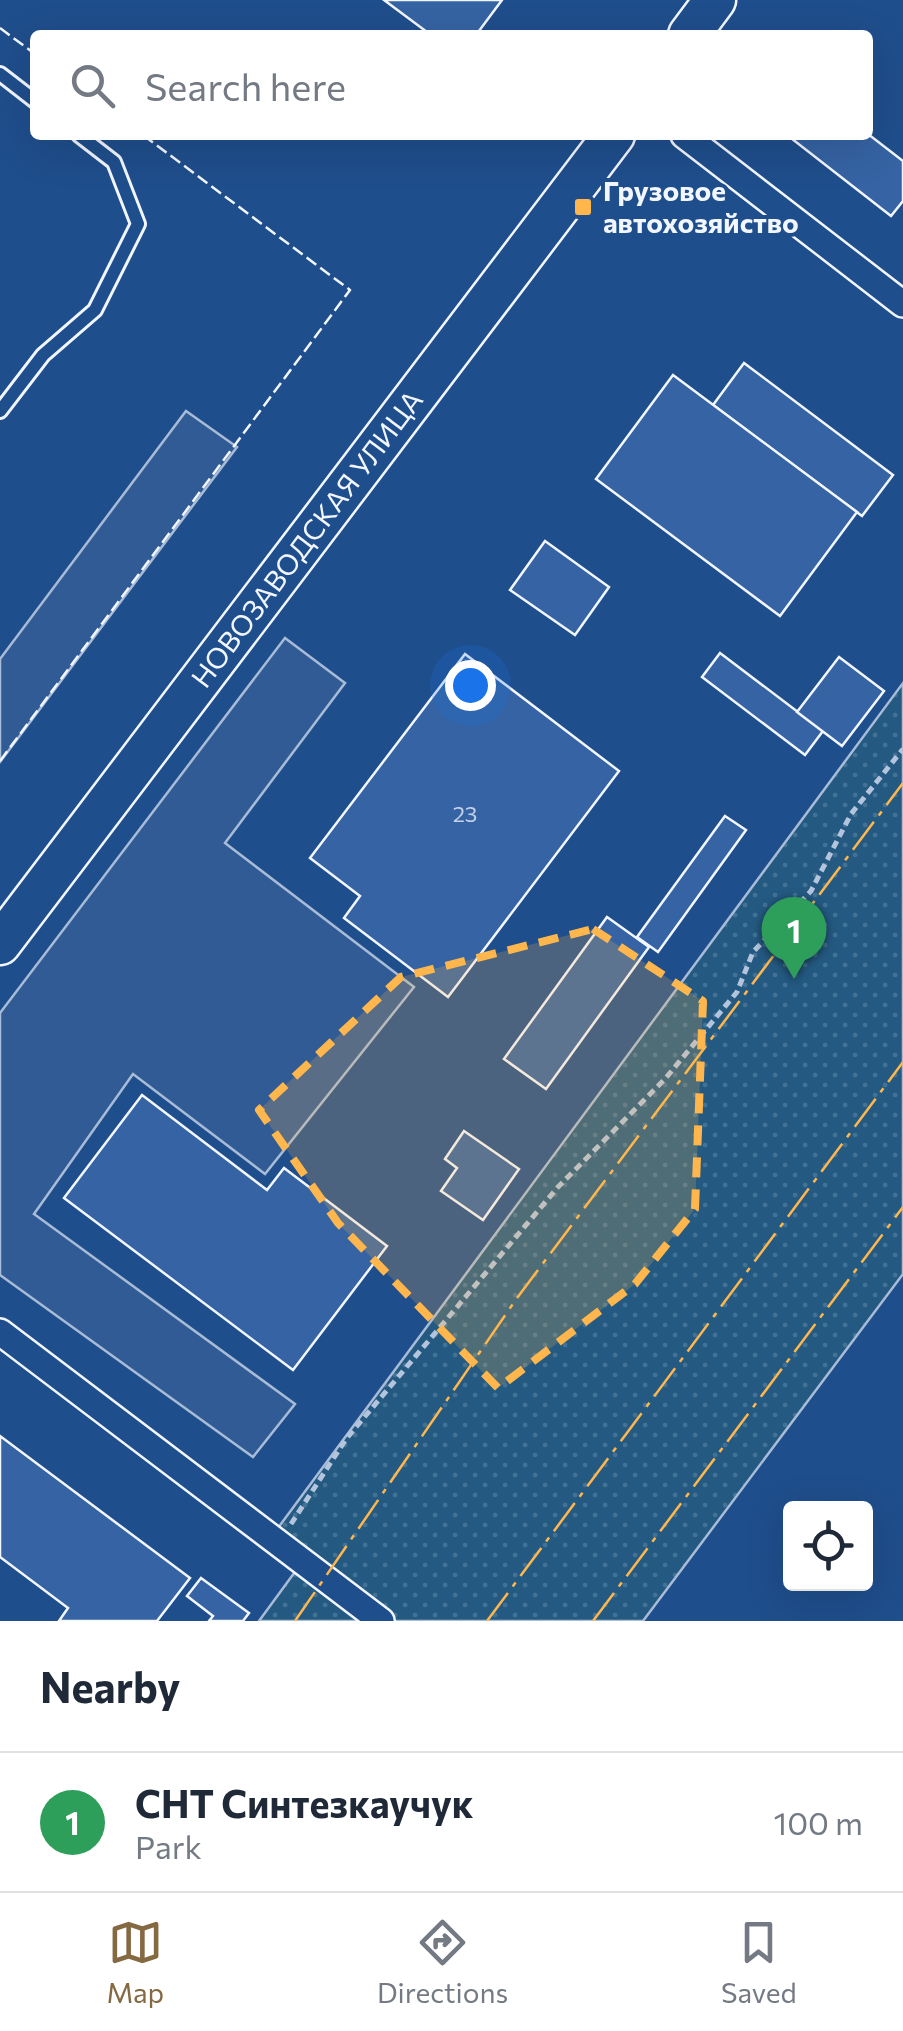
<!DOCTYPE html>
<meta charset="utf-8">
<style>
body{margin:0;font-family:Commissioner,sans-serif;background:#f6f6f7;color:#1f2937}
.controls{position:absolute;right:30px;bottom:30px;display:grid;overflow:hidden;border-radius:10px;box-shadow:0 10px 40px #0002}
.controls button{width:90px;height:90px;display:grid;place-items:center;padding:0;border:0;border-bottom:2px solid #e0e1e3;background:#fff;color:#1f2937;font:50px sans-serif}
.you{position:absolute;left:470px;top:685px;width:35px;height:35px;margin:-25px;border:8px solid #fff;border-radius:50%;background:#1a73e8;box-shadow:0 0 0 15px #1a73e833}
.badge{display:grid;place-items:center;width:65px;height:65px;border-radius:50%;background:#846941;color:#fff;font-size:32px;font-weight:700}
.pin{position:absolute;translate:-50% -82px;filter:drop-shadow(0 2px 5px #0008)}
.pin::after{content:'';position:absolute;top:52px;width:35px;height:30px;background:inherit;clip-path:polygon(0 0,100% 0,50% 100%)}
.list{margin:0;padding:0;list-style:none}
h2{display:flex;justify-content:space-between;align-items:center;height:130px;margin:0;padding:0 40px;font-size:42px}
h2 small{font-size:32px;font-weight:400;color:#747a83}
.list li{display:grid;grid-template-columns:65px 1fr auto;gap:30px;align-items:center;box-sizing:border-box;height:140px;padding:0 40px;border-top:2px solid #e0e1e3}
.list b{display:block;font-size:38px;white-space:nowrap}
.list p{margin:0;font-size:32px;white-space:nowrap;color:#747a83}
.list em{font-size:32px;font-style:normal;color:#747a83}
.icon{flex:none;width:55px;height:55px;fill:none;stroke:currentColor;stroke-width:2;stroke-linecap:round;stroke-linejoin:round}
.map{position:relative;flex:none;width:903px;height:1621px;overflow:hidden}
.search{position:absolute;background:#fff;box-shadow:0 10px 40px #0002;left:30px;right:30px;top:30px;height:110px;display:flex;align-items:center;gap:25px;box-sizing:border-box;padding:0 35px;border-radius:10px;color:#747a83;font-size:38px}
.sheet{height:270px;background:#fff}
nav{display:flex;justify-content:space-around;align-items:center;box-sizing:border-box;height:140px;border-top:2px solid #e0e1e3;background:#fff;font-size:28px;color:#747a83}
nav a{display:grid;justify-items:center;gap:5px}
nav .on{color:#846941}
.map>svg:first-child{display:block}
.garden{fill:url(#garden-dots);stroke:#a8bbd7;stroke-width:2.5}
.parking{fill:#305b95;stroke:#a8bbd7;stroke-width:2.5}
.building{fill:#3563a3;stroke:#f2f6ff;stroke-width:2.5}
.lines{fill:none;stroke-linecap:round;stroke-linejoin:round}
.service-casing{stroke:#f2f6ff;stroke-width:18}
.minor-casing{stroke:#f2f6ff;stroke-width:30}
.primary-casing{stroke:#f2f6ff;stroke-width:45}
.path{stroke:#b3c4dc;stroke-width:5;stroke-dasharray:8 5;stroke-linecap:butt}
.service{stroke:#1f4e8c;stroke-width:12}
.minor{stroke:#1f4e8c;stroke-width:25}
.primary{stroke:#1f4e8c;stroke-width:40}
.fence{stroke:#f2f6ff;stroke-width:2.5;stroke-dasharray:12 5;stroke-linecap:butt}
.power{stroke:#ffb74d;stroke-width:2.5;stroke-dasharray:35 8 5 8;stroke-linecap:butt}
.marked{fill:#ffb74d;fill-opacity:0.2;stroke:#ffb74d;stroke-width:8;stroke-dasharray:20 12;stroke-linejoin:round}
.poi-dot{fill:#ffb74d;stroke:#1f4e8c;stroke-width:4}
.labels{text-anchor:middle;stroke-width:8;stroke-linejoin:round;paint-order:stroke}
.number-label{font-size:22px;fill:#c3d1e8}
.poi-label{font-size:28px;font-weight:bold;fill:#f2f6ff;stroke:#1f4e8c;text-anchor:start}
.street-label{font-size:28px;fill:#f2f6ff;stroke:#1f4e8c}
</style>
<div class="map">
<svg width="903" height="1621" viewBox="0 0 903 1621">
<defs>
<pattern id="garden-dots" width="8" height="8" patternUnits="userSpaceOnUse" patternTransform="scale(2.5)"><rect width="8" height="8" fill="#245a82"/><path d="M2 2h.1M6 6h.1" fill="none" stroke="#447295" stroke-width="1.8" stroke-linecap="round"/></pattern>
</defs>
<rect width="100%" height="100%" fill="#1f4e8c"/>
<!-- garden -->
<path class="garden" d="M903,683V1274L643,1621H259L300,1565L275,1532Z"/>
<!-- parking -->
<g class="parking">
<path d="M186,411L237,447L0,762V659Z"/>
<path d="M285,638L345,683L225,843L414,987L265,1174L133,1074L34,1214L295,1404L253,1457L0,1275V1013Z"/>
</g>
<!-- building -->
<g class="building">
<path d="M384,0H502L476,35H431Z"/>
<path d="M868,134L903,161V201L891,216L787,135Z"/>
<path d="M744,363L893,475L862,516L713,405Z"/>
<path d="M673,375L857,512L780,616L596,479Z"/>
<path d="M545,541L609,587L575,635L510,590Z"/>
<path d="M720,653L823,731L805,755L702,677Z"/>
<path d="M465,654L619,771L448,997L344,918L360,896L310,858Z"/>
<path d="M839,657L884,691L842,746L797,712Z"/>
<path d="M725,816L746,830L658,952L637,937Z"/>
<path d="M607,917L649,947L546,1089L504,1059Z"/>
<path d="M142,1095L267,1190L284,1168L387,1246L293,1370L64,1198Z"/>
<path d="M464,1131L519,1169L483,1220L441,1191L457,1168L445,1159Z"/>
<path d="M0,1436L190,1578L157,1621H59L68,1608L0,1557Z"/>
<path d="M201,1578L249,1613L243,1621H209L213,1616L187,1596Z"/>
</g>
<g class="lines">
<!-- service casing -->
<g class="service-casing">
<g id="service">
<path d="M0,74L35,101"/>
<path d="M0,411L43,355L95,310L138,224L114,162L79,135"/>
</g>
</g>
<!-- minor casing -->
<g class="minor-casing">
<g id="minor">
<path d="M684,135L903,304"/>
<path d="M0,1332L381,1621"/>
</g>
</g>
<!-- primary casing -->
<g class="primary-casing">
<g id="primary">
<path d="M689,35L715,0"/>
<path d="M0,944L614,135"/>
</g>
</g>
<!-- path -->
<path class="path" d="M291,1524L346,1439L558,1187L665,1079L737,992L753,952L811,891L851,814L903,749"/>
<!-- service -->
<use href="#service" class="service"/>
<!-- minor -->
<use href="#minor" class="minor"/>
<!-- primary -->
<use href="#primary" class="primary"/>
<!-- fence -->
<g class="fence">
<path d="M0,28L35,54"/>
<path d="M0,761L350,290L143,135"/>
</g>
<!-- power -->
<g class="power">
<path d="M295,1621L517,1298L903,783"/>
<path d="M487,1621L903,1062"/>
<path d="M593,1621L903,1207"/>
</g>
</g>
<!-- marked area -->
<path class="marked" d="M593,929L703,1001L695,1209L635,1284L498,1388L338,1223L259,1110L401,977Z"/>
<!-- markers -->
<rect class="poi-dot" x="573" y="197" width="20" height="20" rx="5"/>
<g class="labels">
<!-- number labels -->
<g class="number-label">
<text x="465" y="822">23</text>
</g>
<!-- poi labels -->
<g class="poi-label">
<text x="603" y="201">Грузовое<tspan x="603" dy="32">автохозяйство</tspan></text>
</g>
<!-- street labels -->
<g class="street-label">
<text transform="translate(307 539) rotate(-53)" y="10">НОВОЗАВОДСКАЯ УЛИЦА</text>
</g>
</g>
</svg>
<div class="controls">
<button><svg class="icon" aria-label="locate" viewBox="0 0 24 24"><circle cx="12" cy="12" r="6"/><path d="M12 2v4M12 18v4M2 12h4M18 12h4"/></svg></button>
</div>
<div class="you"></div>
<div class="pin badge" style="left:794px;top:979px;background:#2e9e5b">1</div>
<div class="search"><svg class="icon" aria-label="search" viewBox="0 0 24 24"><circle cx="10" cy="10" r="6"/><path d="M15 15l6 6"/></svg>Search here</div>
</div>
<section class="sheet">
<h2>Nearby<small></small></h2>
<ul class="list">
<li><span class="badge" style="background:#2e9e5b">1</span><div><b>СНТ Синтезкаучук</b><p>Park</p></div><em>100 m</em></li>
</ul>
</section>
<nav>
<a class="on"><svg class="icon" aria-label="map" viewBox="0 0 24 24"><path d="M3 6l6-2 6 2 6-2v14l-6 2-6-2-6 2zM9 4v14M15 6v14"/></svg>Map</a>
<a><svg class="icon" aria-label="directions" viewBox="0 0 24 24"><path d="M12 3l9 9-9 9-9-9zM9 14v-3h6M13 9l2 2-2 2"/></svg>Directions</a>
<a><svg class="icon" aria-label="saved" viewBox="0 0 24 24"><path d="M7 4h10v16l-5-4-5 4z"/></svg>Saved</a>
</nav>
